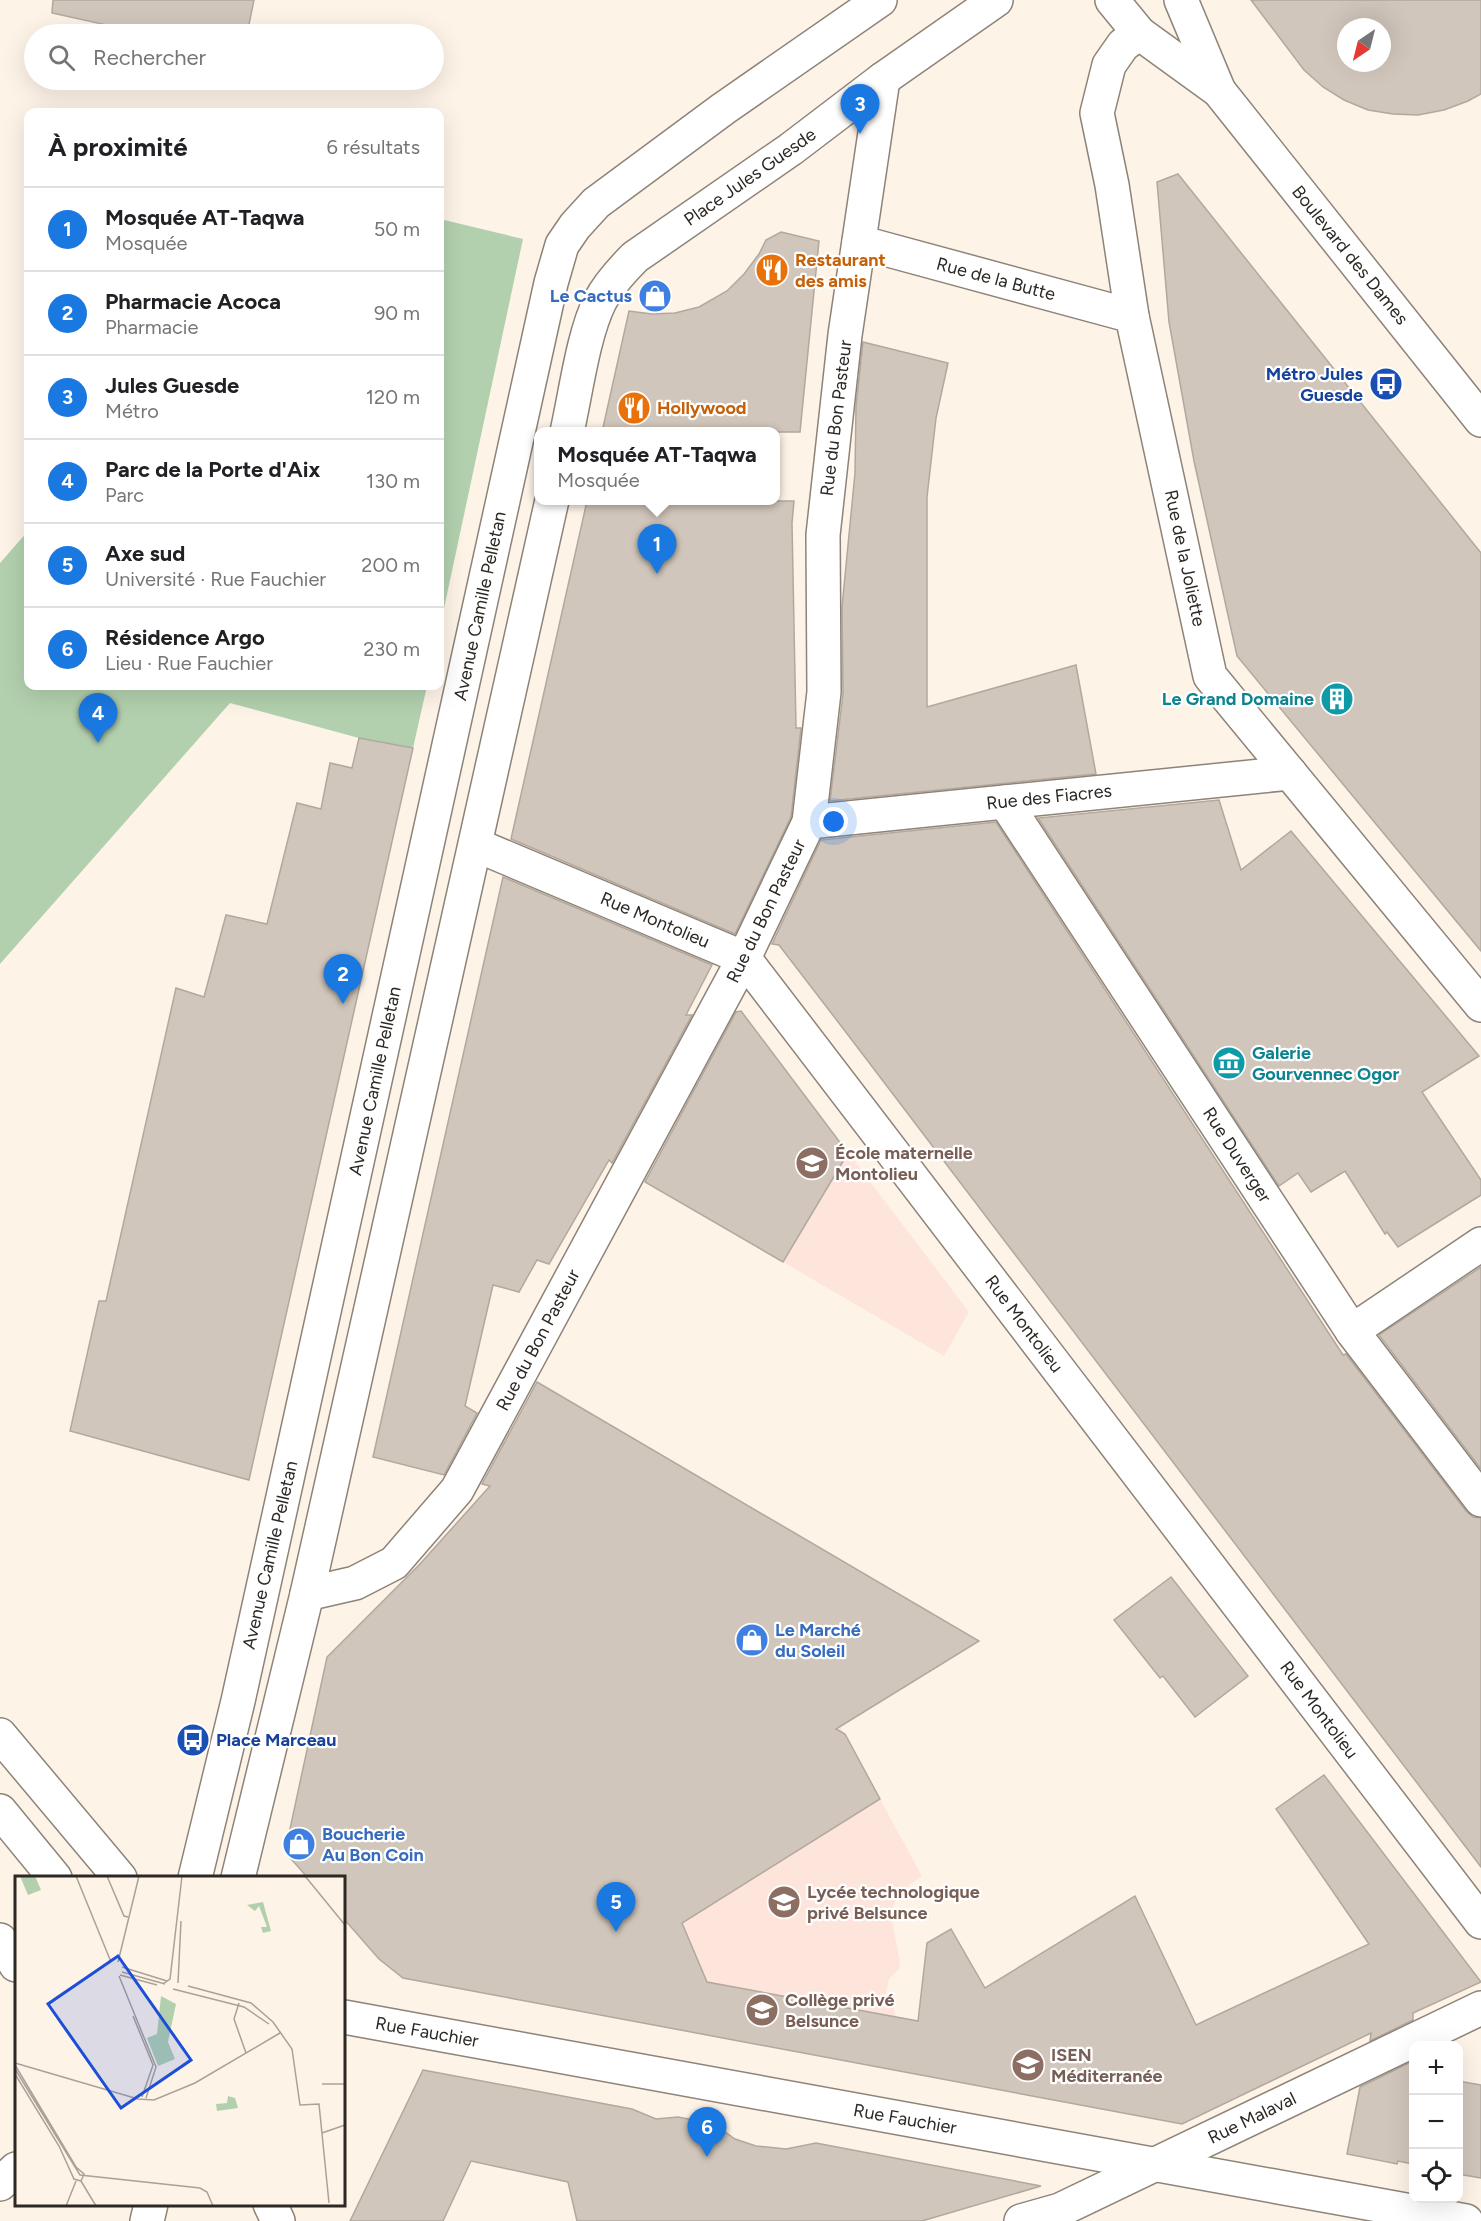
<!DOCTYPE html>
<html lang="fr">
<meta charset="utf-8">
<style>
body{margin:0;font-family:Figtree,sans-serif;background:#f6f6f6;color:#202124}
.controls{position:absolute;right:18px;bottom:18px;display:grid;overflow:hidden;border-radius:12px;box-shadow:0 6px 24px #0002}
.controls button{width:54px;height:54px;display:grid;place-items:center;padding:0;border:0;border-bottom:2px solid #e0e0e0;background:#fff;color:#202124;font:30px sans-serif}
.compass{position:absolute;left:1337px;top:18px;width:54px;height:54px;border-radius:50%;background:#fff;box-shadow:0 6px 24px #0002;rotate:215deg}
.you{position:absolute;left:834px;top:822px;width:21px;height:21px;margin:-15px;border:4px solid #fff;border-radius:50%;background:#1a73e8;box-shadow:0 0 0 9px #1a73e833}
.badge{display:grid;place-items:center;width:39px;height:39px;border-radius:50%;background:#1a78e1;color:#fff;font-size:20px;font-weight:700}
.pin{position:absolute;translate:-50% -50px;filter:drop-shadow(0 2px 3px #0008)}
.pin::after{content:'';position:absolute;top:32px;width:21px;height:18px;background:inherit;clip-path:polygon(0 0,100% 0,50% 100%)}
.popup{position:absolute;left:534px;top:427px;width:246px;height:78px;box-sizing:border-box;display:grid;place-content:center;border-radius:12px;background:#fff;filter:drop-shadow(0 2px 4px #0005);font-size:20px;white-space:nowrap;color:#757577}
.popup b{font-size:22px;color:#202124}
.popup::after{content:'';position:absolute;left:50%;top:100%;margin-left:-12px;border:12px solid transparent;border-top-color:#fff}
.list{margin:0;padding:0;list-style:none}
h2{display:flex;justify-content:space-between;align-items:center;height:78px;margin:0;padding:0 24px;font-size:26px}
h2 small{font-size:20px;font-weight:400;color:#757577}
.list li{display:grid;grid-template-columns:39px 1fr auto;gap:18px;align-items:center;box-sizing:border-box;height:84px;padding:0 24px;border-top:2px solid #e0e0e0}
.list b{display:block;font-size:22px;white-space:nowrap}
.list p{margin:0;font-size:20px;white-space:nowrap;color:#757577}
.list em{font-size:20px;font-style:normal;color:#757577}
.icon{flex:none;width:33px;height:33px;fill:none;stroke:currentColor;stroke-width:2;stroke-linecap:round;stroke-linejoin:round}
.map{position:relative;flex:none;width:1481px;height:2221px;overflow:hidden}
.search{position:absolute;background:#fff;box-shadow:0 6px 24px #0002;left:24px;top:24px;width:420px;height:66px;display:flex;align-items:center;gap:15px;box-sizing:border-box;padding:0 21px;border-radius:33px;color:#757577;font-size:22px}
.panel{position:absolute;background:#fff;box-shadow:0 6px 24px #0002;left:24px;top:108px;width:420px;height:582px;border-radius:12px}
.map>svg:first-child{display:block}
.education{fill:#fee5dc}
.green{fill:#b2d0ae}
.building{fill:#d1c6bb;stroke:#b2a89d;stroke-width:1.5;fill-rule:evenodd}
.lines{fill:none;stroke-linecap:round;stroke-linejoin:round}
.street-casing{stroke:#8d8378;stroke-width:36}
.secondary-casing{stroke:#8d8378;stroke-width:36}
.street{stroke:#fff;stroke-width:33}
.secondary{stroke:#fff;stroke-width:33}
.labels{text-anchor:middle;stroke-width:4.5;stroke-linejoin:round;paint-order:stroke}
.street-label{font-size:18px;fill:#2c2824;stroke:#fff}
.food-label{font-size:18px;font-weight:bold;fill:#c56008;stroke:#fff;text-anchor:start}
.shop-label{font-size:18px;font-weight:bold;fill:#366cbe;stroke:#fff;text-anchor:start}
.transit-label{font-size:18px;font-weight:bold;fill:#164399;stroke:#fff;text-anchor:end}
.culture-label{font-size:18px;font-weight:bold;fill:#0d838f;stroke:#fff;text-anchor:end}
.education-label{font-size:18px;font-weight:bold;fill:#785e54;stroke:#fff;text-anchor:start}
.inset-road{fill:none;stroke:#aaa299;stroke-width:1.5}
.view{fill:#1d4ed8;fill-opacity:0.15;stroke:#1d4ed8;stroke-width:3}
.inset-edge{fill:none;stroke:#2c2824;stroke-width:3}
</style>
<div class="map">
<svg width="1481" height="2221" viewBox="0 0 1481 2221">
<rect width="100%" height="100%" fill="#fef3e7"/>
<!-- education -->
<g class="education">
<path d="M805,1096L969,1312L944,1356L728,1230Z"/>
<path d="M840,1726L922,1876L908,1886L897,1898L893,1906L892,1921L900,1962L899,1969L889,1979L885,1997L891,1998L896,2017L918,2021L908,2073L726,2038L707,1982L648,1842Z"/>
</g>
<!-- green -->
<g class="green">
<path d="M440,219L523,239L440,627Z"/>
<path d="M28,531V686H427L413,748L359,738L230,703L0,964V563Z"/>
</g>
<!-- building -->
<g class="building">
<path d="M53,0H254L247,34H147L52,13Z"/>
<path d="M1251,0H1481V94L1468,101L1444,110L1418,115L1393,114L1368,110L1344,100L1323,87L1304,70ZM1346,27H1382V63H1346Z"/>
<path d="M1178,174L1481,553V951L1237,656L1194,461L1169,322L1157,182Z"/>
<path d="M781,232L819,241L800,432H602L629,311L652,314L675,313L699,307L727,291L744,274L759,254L766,240Z"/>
<path d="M863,342L948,363L936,418L927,497V707L1076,665L1096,774L830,801L843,694L842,607L855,473L856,406Z"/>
<path d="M587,501H794L792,523L796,728H801L791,817L735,934L511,839Z"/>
<path d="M359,738L413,748L249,1480L70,1431L99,1301H106L176,988L204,997L226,915L267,924L297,803L321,809L330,763L352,768Z"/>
<path d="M1219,800L1241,870L1291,831L1479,1056L1422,1092L1481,1180V1195L1398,1247L1387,1232L1385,1234L1345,1171L1311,1192L1298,1173L1279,1186L1038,818Z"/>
<path d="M996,822L1343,1355L1346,1354L1466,1511L1473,1517L1481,1518V1867L845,1031L779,945L772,944L821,840Z"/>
<path d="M503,877L712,965L686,1015H692L612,1163L609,1160L549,1264L537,1260L519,1292L493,1285L465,1406L477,1413L444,1475L373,1457Z"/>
<path d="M741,1011L848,1153L783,1262L645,1182L736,1012Z"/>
<path d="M1481,1267V1469L1379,1335Z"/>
<path d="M537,1382L979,1641L836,1729L845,1734L880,1799L682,1923L707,1982L918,2021L927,1943L951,1929L985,1988L1135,1896L1196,2025L1369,1944L1276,1809L1324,1775L1481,1982L1413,2013V2020L1370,2041L1371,2033L1182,2124L403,1978L379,1959L344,1919V1878H308L285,1852L327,1657L420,1564L490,1486L482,1484Z"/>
<path d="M1171,1577L1248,1676L1195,1717L1163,1676L1160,1678L1114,1620Z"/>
<path d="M1413,2061V2164L1398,2161L1397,2164L1347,2154L1360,2087Z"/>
<path d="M423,2070L632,2109L656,2119L678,2117L714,2124L735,2139L756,2146L786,2149L816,2143L1041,2186L922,2221H577L568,2182L471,2161L443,2221H350Z"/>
<path d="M1458,2081L1481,2085V2178L1458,2174Z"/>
</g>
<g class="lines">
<!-- street casing -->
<g class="street-casing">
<g id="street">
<path d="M1139,33L1123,45L1109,65L1097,113L1112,185L1132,316L1210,676L1481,1005"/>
<path d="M859,242L1132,316"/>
<path d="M1005,802L1352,1331L1481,1500"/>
<path d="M809,822L1290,773"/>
<path d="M476,845L744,958L1481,1922"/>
<path d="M1352,1331L1481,1244"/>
<path d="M307,1594L355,1583L394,1563L457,1490L744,958L809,822L824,692L823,535L845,335L883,79"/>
<path d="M344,2017L1466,2221"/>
<path d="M270,2204L278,2221"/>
<path d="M1021,2221L1060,2210L1481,2008"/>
</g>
</g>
<!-- secondary casing -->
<g class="secondary-casing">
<g id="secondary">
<path d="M1112,0L1139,33L1219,91L1481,420"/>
<path d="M1181,0L1219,91"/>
<path d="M567,432C576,392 583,335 600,301C609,284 622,270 635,257L791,149L883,79L996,0"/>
<path d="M0,1735L120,1878"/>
<path d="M0,1811L55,1878"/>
<path d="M195,1878L238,1701L551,283L562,245L575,226L596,203L723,109L880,0"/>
<path d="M238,1878L307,1594L552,500"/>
<path d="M0,1940L16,1965"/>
<path d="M0,2184L16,2169"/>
<path d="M147,2221L151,2204"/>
</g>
</g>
<!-- street -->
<use href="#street" class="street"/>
<!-- secondary -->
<use href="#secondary" class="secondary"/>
</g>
<!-- icons -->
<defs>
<g id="restaurant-disc" transform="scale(1.725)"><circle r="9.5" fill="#e8710a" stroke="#fff"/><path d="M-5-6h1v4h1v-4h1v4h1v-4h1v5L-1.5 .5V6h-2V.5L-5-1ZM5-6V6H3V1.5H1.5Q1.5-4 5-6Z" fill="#fff"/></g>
<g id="shop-disc" transform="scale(1.725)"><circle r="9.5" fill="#3f7fe0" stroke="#fff"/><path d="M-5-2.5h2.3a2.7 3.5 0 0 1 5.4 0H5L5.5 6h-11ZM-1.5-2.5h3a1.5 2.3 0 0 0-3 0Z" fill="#fff"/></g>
<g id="bus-disc" transform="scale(1.725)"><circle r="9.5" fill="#1a4fb4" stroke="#fff"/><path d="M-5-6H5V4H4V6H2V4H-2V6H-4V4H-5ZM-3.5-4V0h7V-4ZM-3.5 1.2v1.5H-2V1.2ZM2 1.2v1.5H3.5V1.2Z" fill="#fff"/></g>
<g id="building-disc" transform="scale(1.725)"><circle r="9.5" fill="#0f9aa8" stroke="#fff"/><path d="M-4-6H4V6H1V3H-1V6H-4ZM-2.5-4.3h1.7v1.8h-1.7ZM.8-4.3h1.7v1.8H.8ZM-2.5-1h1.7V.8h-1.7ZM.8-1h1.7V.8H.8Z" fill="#fff"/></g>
<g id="museum-disc" transform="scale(1.725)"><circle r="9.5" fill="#0f9aa8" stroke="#fff"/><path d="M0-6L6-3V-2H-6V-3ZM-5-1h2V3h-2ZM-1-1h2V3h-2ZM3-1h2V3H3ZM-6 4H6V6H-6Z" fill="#fff"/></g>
<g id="school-disc" transform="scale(1.725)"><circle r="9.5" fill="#8d6e63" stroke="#fff"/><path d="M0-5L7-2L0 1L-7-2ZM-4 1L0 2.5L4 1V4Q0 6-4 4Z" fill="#fff"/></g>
<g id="university-disc" transform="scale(1.725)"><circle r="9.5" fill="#8d6e63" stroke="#fff"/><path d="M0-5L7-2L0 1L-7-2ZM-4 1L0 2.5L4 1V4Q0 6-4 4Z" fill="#fff"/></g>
</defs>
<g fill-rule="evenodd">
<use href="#restaurant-disc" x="772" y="270"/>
<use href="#shop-disc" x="655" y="296"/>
<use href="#bus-disc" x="1386" y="384"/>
<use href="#restaurant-disc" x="634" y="408"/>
<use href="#building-disc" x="1337" y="699"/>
<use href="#museum-disc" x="1229" y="1063"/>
<use href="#school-disc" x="812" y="1163"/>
<use href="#shop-disc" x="752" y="1640"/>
<use href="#bus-disc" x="193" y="1740"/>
<use href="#shop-disc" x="299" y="1844"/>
<use href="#school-disc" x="784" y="1902"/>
<use href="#school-disc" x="762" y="2010"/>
<use href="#university-disc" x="1028" y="2065"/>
</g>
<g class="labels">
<!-- street labels -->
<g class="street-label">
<text transform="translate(750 177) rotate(-35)" y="6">Place Jules Guesde</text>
<text transform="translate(1350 255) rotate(51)" y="6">Boulevard des Dames</text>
<text transform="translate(996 279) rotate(15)" y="6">Rue de la Butte</text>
<text transform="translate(836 418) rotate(-83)" y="6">Rue du Bon Pasteur</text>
<text transform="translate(1185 558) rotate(78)" y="6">Rue de la Joliette</text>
<text transform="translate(480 606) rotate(-78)" y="6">Avenue Camille Pelletan</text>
<text transform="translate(1049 797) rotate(-6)" y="6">Rue des Fiacres</text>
<text transform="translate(766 911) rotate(-64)" y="6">Rue du Bon Pasteur</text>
<text transform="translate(655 920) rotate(23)" y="6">Rue Montolieu</text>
<text transform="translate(375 1081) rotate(-78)" y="6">Avenue Camille Pelletan</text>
<text transform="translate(1237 1155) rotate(57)" y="6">Rue Duverger</text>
<text transform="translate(1024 1324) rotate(53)" y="6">Rue Montolieu</text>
<text transform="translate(538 1340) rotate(-62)" y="6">Rue du Bon Pasteur</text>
<text transform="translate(270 1555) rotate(-77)" y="6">Avenue Camille Pelletan</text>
<text transform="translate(1319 1710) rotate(53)" y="6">Rue Montolieu</text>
<text transform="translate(427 2032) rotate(10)" y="6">Rue Fauchier</text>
<text transform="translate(1252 2118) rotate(-26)" y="6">Rue Malaval</text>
<text transform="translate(905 2119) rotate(10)" y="6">Rue Fauchier</text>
</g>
<!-- food labels -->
<g class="food-label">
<text x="795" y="266">Restaurant<tspan x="795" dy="21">des amis</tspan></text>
<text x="657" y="414">Hollywood</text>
</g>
<!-- shop labels -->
<g class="shop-label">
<text x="632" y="302" text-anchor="end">Le Cactus</text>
<text x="775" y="1636">Le Marché<tspan x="775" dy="21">du Soleil</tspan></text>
<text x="322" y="1840">Boucherie<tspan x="322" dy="21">Au Bon Coin</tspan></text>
</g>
<!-- transit labels -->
<g class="transit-label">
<text x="1363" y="380">Métro Jules<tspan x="1363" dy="21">Guesde</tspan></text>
<text x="216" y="1746" text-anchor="start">Place Marceau</text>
</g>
<!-- culture labels -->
<g class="culture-label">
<text x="1314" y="705">Le Grand Domaine</text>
<text x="1252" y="1059" text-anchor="start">Galerie<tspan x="1252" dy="21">Gourvennec Ogor</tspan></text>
</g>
<!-- education labels -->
<g class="education-label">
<text x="835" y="1159">École maternelle<tspan x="835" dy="21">Montolieu</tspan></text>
<text x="807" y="1898">Lycée technologique<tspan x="807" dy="21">privé Belsunce</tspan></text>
<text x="785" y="2006">Collège privé<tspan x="785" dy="21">Belsunce</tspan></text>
<text x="1051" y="2061">ISEN<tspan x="1051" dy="21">Méditerranée</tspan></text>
</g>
</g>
<!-- overview -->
<g transform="translate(15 1876)">
<rect width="330" height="330" fill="#fef3e7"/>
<path d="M5,0H20L26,14L13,19ZM248,26L256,55L248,57L246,51H252L244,30L240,35L232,29ZM146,120L161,128L153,166L160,183L143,190L132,162L142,158ZM213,220L220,222L223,232L202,235L201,228L212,227Z" fill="#b2d0ae"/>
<path class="inset-road" d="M61,0L96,86M92,0L109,40L113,41M290,0L330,49M103,86L124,0M107,91L152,105M107,96L150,108M105,99L142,109M104,100L141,191L131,222M163,107L166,45M148,108L155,103L167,0M173,110L236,127L258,146L277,173L285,229L304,228L314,327M158,113L229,131L254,148M224,127L219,143L231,177M118,140L138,189L127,221M0,187L123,223L139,224L180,207L265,157M0,189L61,291L69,298L66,305L59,303L44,270L0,198M0,193L65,299L185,312L192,316L198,330M307,208H330M307,257L330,249M66,305L81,330M51,330L61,305"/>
<path class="view" d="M103,80L176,184L106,232L33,128Z"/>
<rect width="330" height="330" class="inset-edge"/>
</g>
</svg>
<div class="controls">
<button>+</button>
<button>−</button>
<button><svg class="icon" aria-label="locate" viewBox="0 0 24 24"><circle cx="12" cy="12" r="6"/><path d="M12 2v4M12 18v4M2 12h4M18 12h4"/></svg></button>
</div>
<svg class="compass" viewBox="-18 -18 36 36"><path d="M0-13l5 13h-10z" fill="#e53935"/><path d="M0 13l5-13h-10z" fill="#757577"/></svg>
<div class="you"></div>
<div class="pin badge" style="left:657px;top:574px">1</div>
<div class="popup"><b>Mosquée AT-Taqwa</b>Mosquée</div>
<div class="pin badge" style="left:343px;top:1004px">2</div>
<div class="pin badge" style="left:860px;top:134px">3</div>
<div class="pin badge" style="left:98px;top:743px">4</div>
<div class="pin badge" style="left:616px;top:1932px">5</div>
<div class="pin badge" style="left:707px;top:2157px">6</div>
<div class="search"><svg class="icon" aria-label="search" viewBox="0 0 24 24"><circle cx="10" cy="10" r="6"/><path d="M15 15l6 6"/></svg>Rechercher</div>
<section class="panel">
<h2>À proximité<small>6 résultats</small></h2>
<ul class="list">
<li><span class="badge">1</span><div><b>Mosquée AT-Taqwa</b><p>Mosquée</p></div><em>50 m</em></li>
<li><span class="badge">2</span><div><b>Pharmacie Acoca</b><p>Pharmacie</p></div><em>90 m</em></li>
<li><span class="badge">3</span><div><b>Jules Guesde</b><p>Métro</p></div><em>120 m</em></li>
<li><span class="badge">4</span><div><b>Parc de la Porte d'Aix</b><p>Parc</p></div><em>130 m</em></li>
<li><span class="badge">5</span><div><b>Axe sud</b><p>Université · Rue Fauchier</p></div><em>200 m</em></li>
<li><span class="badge">6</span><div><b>Résidence Argo</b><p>Lieu · Rue Fauchier</p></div><em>230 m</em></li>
</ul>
</section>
</div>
